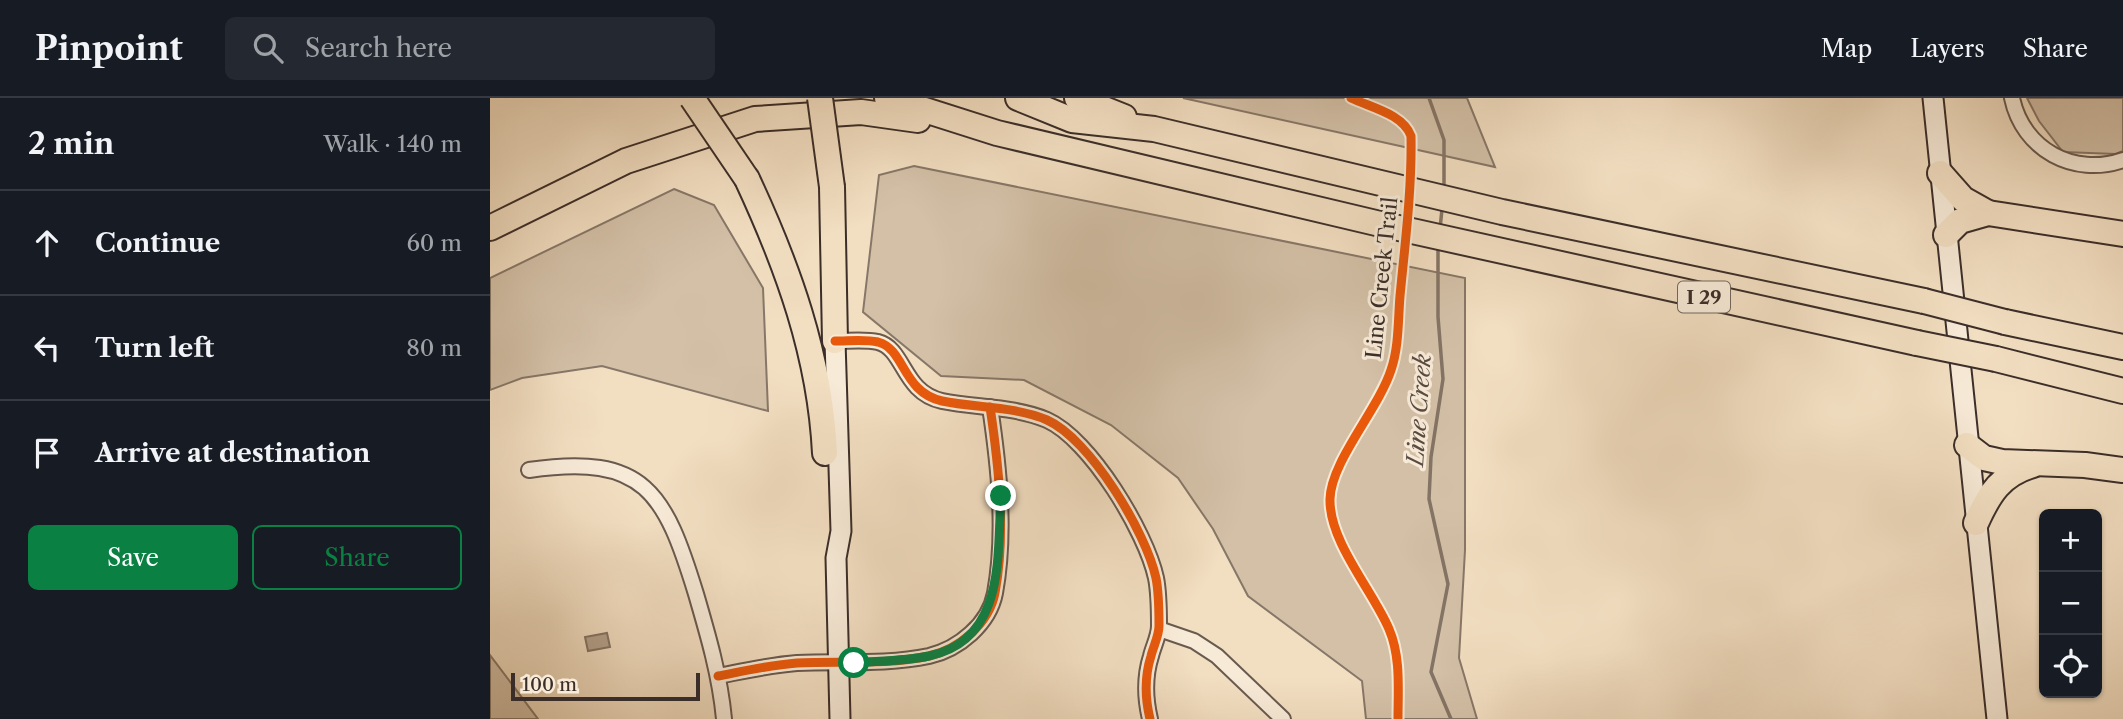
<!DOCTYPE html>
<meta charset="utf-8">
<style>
body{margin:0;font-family:"Libre Caslon Text",serif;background:#242831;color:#f1f3f6}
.controls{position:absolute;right:21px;bottom:21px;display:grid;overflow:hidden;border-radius:10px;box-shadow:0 2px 5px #0004}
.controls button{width:63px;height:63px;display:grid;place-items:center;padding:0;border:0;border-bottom:2px solid #363941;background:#171b24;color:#f1f3f6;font:35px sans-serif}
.scale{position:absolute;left:21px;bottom:18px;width:189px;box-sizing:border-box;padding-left:7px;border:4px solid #3b2e29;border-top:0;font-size:19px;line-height:24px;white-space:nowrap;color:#3b2e29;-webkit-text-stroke:5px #f7ead7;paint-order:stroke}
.stop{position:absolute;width:21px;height:21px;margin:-16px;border:5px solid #0b8043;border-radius:50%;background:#fff}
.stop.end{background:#0b8043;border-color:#fff;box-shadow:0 2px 7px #0008}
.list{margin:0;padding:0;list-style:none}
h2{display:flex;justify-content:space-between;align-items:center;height:91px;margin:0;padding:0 28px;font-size:30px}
h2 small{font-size:23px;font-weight:400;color:#9ea1a6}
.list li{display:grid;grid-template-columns:46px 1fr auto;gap:21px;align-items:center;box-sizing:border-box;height:105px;padding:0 28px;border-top:2px solid #363941}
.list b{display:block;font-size:26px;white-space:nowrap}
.list em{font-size:23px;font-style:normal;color:#9ea1a6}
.actions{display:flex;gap:14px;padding:21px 28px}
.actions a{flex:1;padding:16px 0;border:2px solid #0b8043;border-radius:10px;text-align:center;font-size:24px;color:#0b8043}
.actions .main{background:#0b8043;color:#fff}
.icon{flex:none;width:38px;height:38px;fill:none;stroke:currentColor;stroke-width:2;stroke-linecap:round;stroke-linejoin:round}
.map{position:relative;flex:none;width:1633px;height:621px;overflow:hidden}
header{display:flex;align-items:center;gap:42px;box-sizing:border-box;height:98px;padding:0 35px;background:#171b24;border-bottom:2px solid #363941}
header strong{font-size:33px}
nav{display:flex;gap:38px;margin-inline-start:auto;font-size:24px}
.search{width:490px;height:63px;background:#242831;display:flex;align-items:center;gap:18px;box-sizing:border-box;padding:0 24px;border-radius:10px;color:#9ea1a6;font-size:26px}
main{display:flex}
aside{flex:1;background:#171b24}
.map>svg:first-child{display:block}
.green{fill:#d3c0a7;stroke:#877768;stroke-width:2}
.water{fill:#b4a28d;stroke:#847465;stroke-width:2}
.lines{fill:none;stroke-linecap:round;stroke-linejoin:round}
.stream{stroke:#847465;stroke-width:3.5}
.street-casing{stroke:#695a4f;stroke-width:18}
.secondary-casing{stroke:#3b2e29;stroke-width:23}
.highway-casing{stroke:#3b2e29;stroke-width:28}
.street{stroke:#f7ead7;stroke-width:14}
.secondary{stroke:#f7ead7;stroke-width:19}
.highway{stroke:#f2dec1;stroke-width:24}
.highway-bridge-casing{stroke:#3b2e29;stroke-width:28;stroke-linecap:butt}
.highway-bridge{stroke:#f2dec1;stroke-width:24}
.cycleway-casing{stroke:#f7ead7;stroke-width:13}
.cycleway{stroke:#e8590c;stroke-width:9}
.route{stroke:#0b8043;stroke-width:9}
.labels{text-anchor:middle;stroke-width:6;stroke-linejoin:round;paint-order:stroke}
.shield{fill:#f7ead7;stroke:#73665d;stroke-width:2}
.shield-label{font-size:19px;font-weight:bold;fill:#3b2e29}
.street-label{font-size:21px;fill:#3b2e29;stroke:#f7ead7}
.water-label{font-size:23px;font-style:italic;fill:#594b42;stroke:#f7ead7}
</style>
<header>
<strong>Pinpoint</strong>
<div class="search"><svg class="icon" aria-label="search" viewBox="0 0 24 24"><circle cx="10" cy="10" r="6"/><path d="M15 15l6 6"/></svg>Search here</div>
<nav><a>Map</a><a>Layers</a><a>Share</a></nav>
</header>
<main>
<aside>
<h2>2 min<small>Walk · 140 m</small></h2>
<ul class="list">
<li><svg class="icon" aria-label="ahead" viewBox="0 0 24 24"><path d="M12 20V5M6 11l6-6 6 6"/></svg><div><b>Continue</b></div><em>60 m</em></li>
<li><svg class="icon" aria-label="left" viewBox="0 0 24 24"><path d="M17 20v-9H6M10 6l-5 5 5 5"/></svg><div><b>Turn left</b></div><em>80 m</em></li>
<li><svg class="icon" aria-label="arrive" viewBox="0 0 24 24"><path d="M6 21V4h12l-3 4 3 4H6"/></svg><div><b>Arrive at destination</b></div></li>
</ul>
<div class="actions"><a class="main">Save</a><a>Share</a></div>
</aside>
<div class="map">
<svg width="1633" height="621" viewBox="0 0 1633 621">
<rect width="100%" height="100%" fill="#f2dec1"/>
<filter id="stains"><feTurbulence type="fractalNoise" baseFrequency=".00286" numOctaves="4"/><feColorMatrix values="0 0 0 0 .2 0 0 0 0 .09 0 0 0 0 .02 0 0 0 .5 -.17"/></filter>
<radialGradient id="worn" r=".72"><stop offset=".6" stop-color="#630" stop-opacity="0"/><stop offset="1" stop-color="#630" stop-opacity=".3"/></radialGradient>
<!-- green -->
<g class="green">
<path d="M693,0H977L1005,69Z"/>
<path d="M1537,0H1633V53L1626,56L1573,54L1549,23Z"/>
<path d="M424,68L975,180V452L969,560L987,621H876L872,583L758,498L723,431L688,380L621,327L534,282L451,278L373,214L389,77Z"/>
<path d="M184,91L224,107L273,190L278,313L112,268L32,280L0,292V180Z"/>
<path d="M0,557L48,621H0Z"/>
</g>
<!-- water -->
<path class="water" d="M117,535L120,549L98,553L95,539Z"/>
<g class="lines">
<!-- stream -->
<g class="stream">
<path d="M939,0L954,42V89"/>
<path d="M950,131L952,111"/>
<path d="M948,149V219L953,281L941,359L939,401L958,486L941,574L961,621"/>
</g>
<!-- street casing -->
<g class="street-casing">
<g id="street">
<path d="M1522,0C1533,52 1584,79 1633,62"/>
<path d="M345,243C359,243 375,241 388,244C415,251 412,294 452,303C486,310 524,308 557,322C600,341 656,434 666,480C669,495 669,513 669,528C669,538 663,549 661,558C654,580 655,600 660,621"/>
<path d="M39,372C155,355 175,395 206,496C218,537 230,578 234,621"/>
<path d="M669,531L704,543L727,558L793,621"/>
<path d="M228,578C254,573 280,567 307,565C350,563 396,567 439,558C469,551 499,526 505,495C516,435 509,369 500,309"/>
</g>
</g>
<!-- secondary casing -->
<g class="secondary-casing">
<g id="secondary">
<path d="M1443,0L1507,621"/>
<path d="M345,243L351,433L346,460L350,621"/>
</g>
</g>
<!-- highway casing -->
<g class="highway-casing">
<g id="highway">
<path d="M397,0L507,35L886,125L1427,245"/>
<path d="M528,0L582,22L664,31L1012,114L1434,203"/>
<path d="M587,0L634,19"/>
<path d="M1450,75L1473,101L1498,115"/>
<path d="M257,81C298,169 330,257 335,355"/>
<path d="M342,89L345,243"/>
<path d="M0,130L136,63L265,21L371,14L428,22"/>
<path d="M1456,137L1470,123L1498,115L1633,136"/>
<path d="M1515,224L1633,249"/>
<path d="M1506,261L1633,293"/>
<path d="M1477,347L1494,360L1512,364L1595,367L1633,372"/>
<path d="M1486,425C1499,396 1511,376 1543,367"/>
</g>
</g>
<!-- street -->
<use href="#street" class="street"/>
<!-- secondary -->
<use href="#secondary" class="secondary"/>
<!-- highway -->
<use href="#highway" class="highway"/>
<!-- highway-bridge casing -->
<g class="highway-bridge-casing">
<g id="highway-bridge">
<path d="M202,0L257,81"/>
<path d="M330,0L342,89"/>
<path d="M1434,203L1515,224"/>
<path d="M1427,245L1506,261"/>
</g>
</g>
<!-- highway-bridge -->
<use href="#highway-bridge" class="highway-bridge"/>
<!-- cycleway casing -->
<g class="cycleway-casing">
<g id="cycleway">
<path d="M861,0C882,10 913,16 921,38C922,91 915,146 910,198C908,222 909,249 901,272C888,312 841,363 840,401C839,444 883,493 899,531C911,559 908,591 908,621"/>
<path d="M345,243C359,243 375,241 388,244C415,251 412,294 452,303C486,310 524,308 557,322C600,341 656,434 666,480C669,495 669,513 669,528C669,538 663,549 661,558C654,580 655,600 660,621"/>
<path d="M228,578C254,573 280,567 307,565C350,563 396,567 439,558C469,551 499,526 505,495C516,435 509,369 500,309"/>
</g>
</g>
<!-- cycleway -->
<use href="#cycleway" class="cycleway"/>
</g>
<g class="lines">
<!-- route -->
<path class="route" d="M364,565C389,563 415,563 439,558C516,542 507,458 511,398"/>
</g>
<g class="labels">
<!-- shield labels -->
<rect class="shield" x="1188" y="183.5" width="52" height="31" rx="5"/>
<g class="shield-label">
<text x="1214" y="206">I 29</text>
</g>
<!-- street labels -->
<g class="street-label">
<text transform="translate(892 180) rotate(-84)" y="7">Line Creek Trail</text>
</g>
<!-- water labels -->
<g class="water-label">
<text transform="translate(929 312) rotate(-86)" y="8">Line Creek</text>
</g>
</g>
<rect width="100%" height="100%" filter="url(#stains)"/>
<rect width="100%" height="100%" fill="url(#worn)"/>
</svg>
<div class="controls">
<button>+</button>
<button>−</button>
<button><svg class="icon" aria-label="locate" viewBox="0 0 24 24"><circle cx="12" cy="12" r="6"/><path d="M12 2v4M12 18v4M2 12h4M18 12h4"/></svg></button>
</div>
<div class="scale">100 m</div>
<div class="stop" style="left:364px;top:565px"></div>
<div class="stop end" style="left:511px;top:398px"></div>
</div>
</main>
